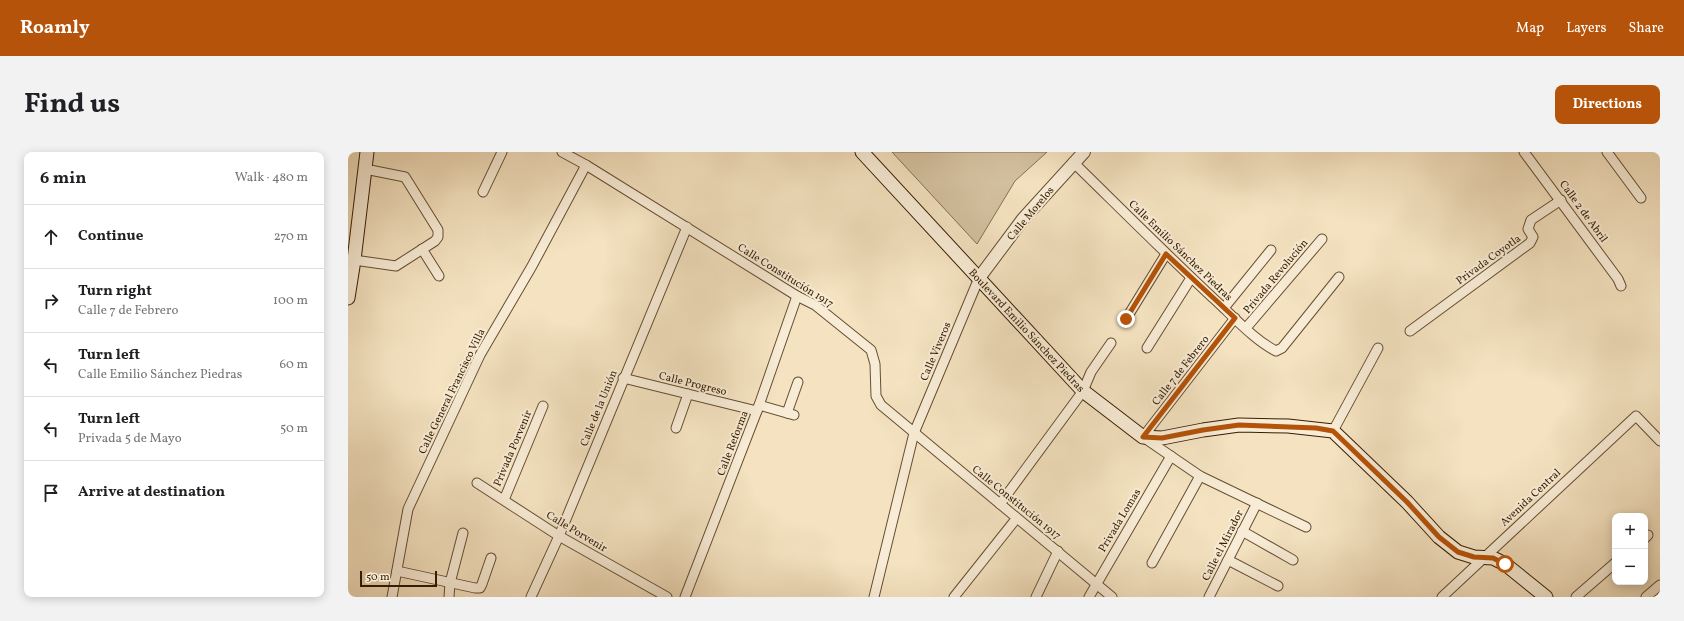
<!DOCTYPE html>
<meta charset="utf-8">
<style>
body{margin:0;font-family:Vollkorn,serif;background:#f2f2f2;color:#202124}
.controls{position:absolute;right:12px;bottom:12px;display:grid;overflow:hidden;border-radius:8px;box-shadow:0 2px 10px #0003}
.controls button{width:36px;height:36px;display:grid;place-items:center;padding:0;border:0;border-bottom:1px solid #e0e0e0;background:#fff;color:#202124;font:20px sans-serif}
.scale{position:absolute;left:12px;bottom:10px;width:77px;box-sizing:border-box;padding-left:4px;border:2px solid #371d02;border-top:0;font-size:11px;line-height:14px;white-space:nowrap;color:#371d02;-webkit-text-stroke:3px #f8ecd6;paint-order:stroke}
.stop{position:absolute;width:12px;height:12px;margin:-9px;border:3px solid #b45309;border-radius:50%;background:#fff}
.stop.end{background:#b45309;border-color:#fff;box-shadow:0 1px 4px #0008}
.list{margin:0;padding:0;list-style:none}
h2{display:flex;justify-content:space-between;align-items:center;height:52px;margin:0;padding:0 16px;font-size:17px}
h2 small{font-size:13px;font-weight:400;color:#757577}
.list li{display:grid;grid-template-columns:26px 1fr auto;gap:12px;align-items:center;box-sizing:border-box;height:64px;padding:0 16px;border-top:1px solid #e0e0e0}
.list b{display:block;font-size:15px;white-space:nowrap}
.list p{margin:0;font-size:13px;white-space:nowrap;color:#757577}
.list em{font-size:13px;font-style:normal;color:#757577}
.icon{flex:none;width:22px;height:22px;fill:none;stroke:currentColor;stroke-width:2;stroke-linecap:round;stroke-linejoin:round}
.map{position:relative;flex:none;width:1312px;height:445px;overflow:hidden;border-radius:8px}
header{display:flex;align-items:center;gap:24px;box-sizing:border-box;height:56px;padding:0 20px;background:#b45309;color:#fff}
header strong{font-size:19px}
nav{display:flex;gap:22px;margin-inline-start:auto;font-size:14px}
.intro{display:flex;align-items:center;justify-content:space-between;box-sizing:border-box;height:96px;padding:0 24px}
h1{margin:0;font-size:28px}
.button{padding:10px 18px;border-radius:8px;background:#b45309;color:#fff;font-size:14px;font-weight:700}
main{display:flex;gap:24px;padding:0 24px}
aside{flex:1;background:#fff;border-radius:8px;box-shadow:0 2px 10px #0003}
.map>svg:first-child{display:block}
.green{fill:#d4c1a0;stroke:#866f51}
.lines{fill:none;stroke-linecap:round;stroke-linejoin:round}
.minor-casing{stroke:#664e32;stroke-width:11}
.tertiary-casing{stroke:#664e32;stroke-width:14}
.secondary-casing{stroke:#371d02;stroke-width:15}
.minor{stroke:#f8ecd6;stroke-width:9}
.tertiary{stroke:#f8ecd6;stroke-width:12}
.secondary{stroke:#f8ecd6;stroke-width:13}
.route{stroke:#b45309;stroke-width:5}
.labels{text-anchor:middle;stroke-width:4;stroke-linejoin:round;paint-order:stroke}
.street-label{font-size:11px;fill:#371d02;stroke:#f8ecd6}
</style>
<header>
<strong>Roamly</strong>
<nav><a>Map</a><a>Layers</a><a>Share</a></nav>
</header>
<div class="intro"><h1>Find us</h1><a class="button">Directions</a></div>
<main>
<aside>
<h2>6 min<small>Walk · 480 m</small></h2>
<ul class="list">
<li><svg class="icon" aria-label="ahead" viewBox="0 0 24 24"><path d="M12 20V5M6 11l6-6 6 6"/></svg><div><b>Continue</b></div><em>270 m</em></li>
<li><svg class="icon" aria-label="right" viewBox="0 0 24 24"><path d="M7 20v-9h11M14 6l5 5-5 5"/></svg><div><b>Turn right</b><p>Calle 7 de Febrero</p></div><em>100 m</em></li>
<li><svg class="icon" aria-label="left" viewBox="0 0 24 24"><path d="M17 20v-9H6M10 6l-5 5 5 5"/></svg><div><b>Turn left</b><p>Calle Emilio Sánchez Piedras</p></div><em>60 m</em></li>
<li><svg class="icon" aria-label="left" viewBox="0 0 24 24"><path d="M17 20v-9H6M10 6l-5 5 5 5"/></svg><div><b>Turn left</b><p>Privada 5 de Mayo</p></div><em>50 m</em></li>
<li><svg class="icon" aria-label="arrive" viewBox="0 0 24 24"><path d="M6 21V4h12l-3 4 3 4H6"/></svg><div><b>Arrive at destination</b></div></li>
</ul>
</aside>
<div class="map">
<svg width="1312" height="445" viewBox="0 0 1312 445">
<rect width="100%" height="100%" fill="#f4e2c0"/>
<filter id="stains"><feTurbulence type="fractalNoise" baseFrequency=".005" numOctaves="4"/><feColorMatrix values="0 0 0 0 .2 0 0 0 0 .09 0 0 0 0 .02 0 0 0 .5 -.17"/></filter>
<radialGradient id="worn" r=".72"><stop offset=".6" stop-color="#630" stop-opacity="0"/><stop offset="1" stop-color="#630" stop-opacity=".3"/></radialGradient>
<!-- green -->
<path class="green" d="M544,0H699L667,29L629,92Z"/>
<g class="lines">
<!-- minor casing -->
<g class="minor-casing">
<g id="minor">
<path d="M214,0L238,13L449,144L467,153L523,198L527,212L528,244L533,253L764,445"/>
<path d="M1176,0L1270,127L1273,134"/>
<path d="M1259,0L1293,46"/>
<path d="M725,10C772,56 818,102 865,146C884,163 906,188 928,199L934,196L991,125"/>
<path d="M135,40L154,0"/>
<path d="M74,97L91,124"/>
<path d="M6,108L48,114L87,89L90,85V78L57,25L17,17"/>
<path d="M876,156L923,98"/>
<path d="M887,166L795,285L852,324L958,375"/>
<path d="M778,167L818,102"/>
<path d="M898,176L974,87"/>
<path d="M1062,179L1182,91L1185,85L1180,77L1183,68L1213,48"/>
<path d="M799,196L843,126"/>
<path d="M275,226L409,259"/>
<path d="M411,253L446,263"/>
<path d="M439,261L450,230"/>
<path d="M328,276L340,242"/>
<path d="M985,279L1030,196"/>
<path d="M129,331L211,384L319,445"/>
<path d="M156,348L195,254"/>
<path d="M652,352L735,239L743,220L763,191"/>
<path d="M894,379L945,408"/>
<path d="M1297,386L1300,383"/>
<path d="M880,408L930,434"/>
<path d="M804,411L852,324"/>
<path d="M49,419L127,436H132L134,432L143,406"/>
<path d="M44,445L60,357L132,203L184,114L238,13"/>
<path d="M101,445L102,431L115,381"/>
<path d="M183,445L211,384L339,75"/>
<path d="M337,445L409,259L449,144"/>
<path d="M526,445L566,281L631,126"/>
<path d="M606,445L668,367"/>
<path d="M688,445L710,399"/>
<path d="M741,445L823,304"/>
<path d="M861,445L909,351"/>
<path d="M1094,445L1288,264L1312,289"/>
<path d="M1228,445L1267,411"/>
<path d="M1298,445L1312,433"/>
</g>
</g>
<!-- tertiary casing -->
<g class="tertiary-casing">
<path id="tertiary" d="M631,126L675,67L736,0"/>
</g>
<!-- secondary casing -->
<g class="secondary-casing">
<g id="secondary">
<path d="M514,0L735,239L795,285L814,286L855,278L891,273L940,274L985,279L1059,350L1091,385L1110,400L1126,405L1145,406L1157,412L1198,445"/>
<path d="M0,146L6,108L19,0"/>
</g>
</g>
<!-- minor -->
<use href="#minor" class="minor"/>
<!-- tertiary -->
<use href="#tertiary" class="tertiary"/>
<!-- secondary -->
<use href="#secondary" class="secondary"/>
</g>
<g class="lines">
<!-- route -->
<path class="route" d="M778,167L818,102L887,166L795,285L814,286L855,278L891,273L968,276L985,279L1059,350L1091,385L1110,400L1126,405L1145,406L1157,412"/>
</g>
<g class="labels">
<!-- street labels -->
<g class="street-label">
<text transform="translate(1236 59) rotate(54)" y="4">Calle 2 de Abril</text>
<text transform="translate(682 61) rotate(-50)" y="4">Calle Morelos</text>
<text transform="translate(833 98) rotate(44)" y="4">Calle Emilio Sánchez Piedras</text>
<text transform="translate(1140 107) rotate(-36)" y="4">Privada Coyotla</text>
<text transform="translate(438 123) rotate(32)" y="4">Calle Constitución 1917</text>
<text transform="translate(927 124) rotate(-50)" y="4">Privada Revolución</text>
<text transform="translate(679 178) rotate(47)" y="4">Boulevard Emilio Sánchez Piedras</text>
<text transform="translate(587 199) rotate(-67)" y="4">Calle Viveros</text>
<text transform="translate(832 218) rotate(-52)" y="4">Calle 7 de Febrero</text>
<text transform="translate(345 231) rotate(14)" y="4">Calle Progreso</text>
<text transform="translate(103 239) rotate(-64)" y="4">Calle General Francisco Villa</text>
<text transform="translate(250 256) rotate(-68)" y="4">Calle de la Unión</text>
<text transform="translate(384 291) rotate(-69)" y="4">Calle Reforma</text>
<text transform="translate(164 296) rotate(-67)" y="4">Privada Porvenir</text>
<text transform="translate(1182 345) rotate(-43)" y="4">Avenida Central</text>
<text transform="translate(669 350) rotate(39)" y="4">Calle Constitución 1917</text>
<text transform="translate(771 368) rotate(-59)" y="4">Privada Lomas</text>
<text transform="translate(229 379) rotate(31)" y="4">Calle Porvenir</text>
<text transform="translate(874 393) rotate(-63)" y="4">Calle el Mirador</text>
</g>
</g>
<rect width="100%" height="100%" filter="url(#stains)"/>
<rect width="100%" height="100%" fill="url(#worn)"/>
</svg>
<div class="controls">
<button>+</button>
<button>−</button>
</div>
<div class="scale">50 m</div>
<div class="stop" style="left:1157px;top:412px"></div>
<div class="stop end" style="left:778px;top:167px"></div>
</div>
</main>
